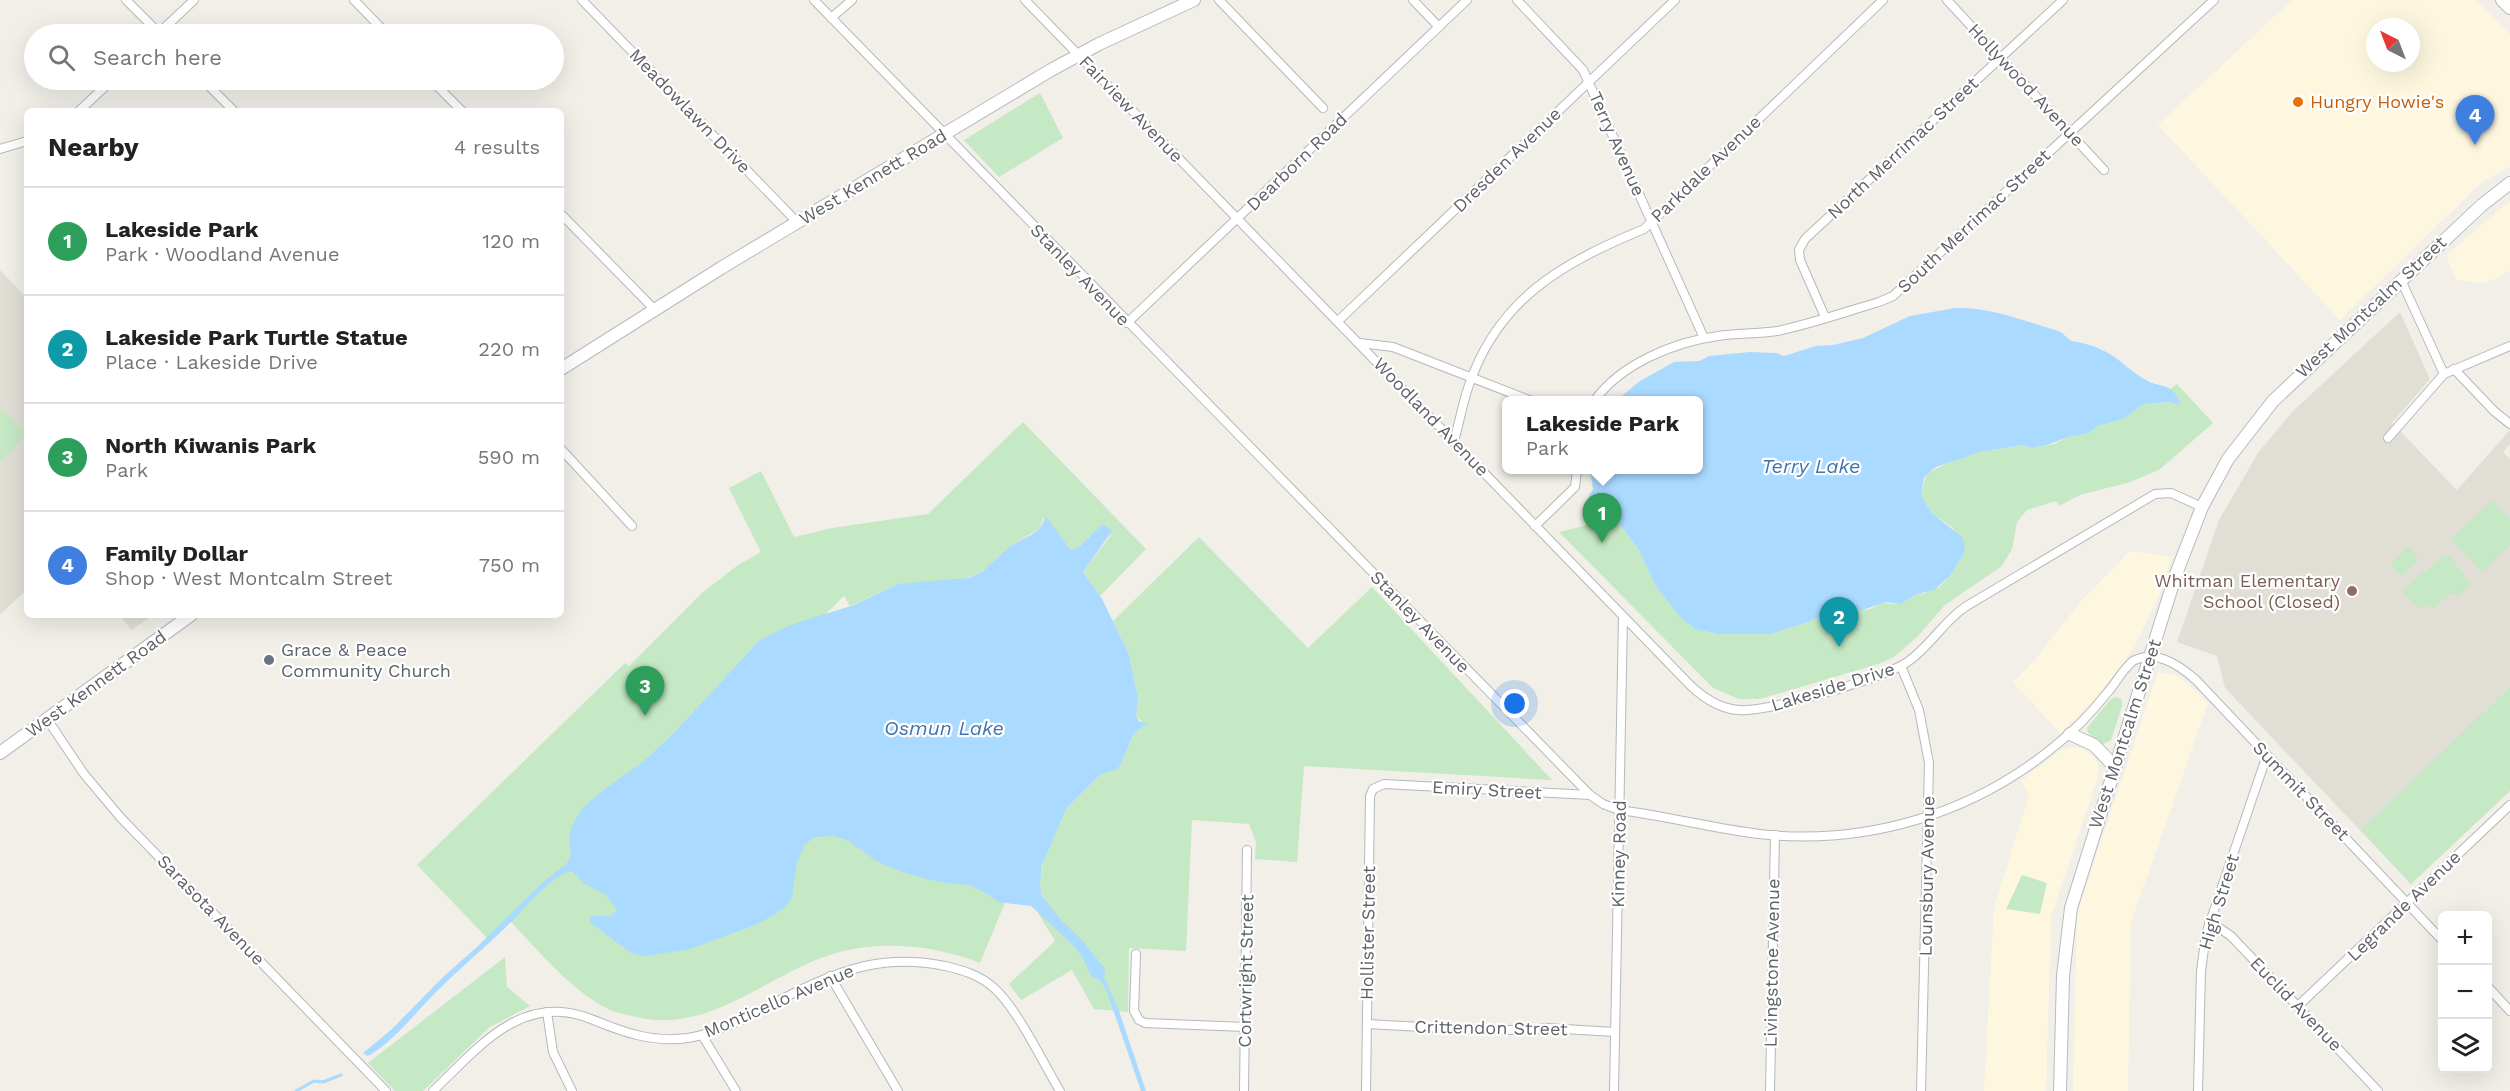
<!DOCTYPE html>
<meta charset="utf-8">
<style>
body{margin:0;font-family:"Work Sans",sans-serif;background:#f2f2f2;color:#222}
.controls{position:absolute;right:18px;bottom:18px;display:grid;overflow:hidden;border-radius:9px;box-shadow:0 6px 24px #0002}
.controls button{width:54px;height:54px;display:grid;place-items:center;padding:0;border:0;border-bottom:2px solid #e0e0e0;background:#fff;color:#222;font:30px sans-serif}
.compass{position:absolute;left:2366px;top:18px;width:54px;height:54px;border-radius:50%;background:#fff;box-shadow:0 6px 24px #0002;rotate:318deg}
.you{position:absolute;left:1515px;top:704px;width:21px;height:21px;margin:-15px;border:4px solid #fff;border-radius:50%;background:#1a73e8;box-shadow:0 0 0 9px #1a73e833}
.badge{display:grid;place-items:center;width:39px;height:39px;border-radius:50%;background:#0f766e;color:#fff;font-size:20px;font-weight:700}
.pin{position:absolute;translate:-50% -50px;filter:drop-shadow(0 2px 3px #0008)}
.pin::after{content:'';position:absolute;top:32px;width:21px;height:18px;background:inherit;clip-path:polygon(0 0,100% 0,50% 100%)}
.popup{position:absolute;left:1502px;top:396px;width:201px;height:78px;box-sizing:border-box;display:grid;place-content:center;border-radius:9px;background:#fff;filter:drop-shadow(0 2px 4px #0005);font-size:20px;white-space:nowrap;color:#767676}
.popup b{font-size:22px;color:#222}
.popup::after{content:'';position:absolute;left:50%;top:100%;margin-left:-12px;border:12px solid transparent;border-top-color:#fff}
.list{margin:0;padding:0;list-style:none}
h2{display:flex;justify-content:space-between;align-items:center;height:78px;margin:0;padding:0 24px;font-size:26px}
h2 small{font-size:20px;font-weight:400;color:#767676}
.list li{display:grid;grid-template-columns:39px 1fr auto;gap:18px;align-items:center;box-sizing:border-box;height:108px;padding:0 24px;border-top:2px solid #e0e0e0}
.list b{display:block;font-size:22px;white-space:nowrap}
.list p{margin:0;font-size:20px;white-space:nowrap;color:#767676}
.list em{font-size:20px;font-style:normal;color:#767676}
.icon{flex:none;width:33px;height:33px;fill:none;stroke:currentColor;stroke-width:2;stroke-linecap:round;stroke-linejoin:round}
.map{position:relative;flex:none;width:2510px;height:1091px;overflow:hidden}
.search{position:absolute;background:#fff;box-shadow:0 6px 24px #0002;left:24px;top:24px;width:540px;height:66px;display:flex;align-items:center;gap:15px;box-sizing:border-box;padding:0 21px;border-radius:33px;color:#767676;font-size:22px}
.panel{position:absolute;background:#fff;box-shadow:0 6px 24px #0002;left:24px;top:108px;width:540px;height:510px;border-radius:9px}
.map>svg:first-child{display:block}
.commercial{fill:#fef7e0;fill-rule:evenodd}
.education{fill:#e1ded6}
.green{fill:#c5e8c5}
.water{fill:#aadaff}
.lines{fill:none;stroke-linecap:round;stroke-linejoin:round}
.stream{stroke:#aadaff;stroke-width:3}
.street-casing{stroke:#b5b8bc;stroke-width:10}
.secondary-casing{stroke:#b6babf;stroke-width:14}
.street{stroke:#fff;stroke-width:8}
.secondary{stroke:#fff;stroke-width:12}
.food-dot{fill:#e8710a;stroke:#fff;stroke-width:2}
.education-dot{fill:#8d6e63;stroke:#fff;stroke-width:2}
.worship-dot{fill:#6b7280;stroke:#fff;stroke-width:2}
.labels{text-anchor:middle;stroke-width:4.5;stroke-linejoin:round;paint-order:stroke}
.street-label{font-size:18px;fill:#5f6368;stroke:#fff}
.food-label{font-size:18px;fill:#c56008;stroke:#fff;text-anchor:start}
.education-label{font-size:18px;fill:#785e54;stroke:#fff;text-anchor:end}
.worship-label{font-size:18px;fill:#5b616d;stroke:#fff;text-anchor:start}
.water-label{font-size:20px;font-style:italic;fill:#4174aa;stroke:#fff}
</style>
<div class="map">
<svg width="2510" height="1091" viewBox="0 0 2510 1091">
<rect width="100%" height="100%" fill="#f1efe8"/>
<!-- commercial -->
<g class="commercial">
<path d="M2292,0H2476L2510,34V167L2482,182L2340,320L2158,125ZM2375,27H2411V63H2375Z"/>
<path d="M2510,201V271L2486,283L2456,280L2446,255Z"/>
<path d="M2130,551L2172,557L2159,595L2136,644L2119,669L2093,701L2060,733L2013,682L2033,662L2082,600Z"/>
<path d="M2158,672L2178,675L2208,703L2131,923L2128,1091H2073L2077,913Z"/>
<path d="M2073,747L2082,748L2094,757L2098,764V777L2051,917L2046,1091H1984L1994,908L2029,795L2021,781L2061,750Z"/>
</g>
<!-- education -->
<g class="education">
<path d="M0,270L27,298V589L0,615Z"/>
<path d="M2400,312L2430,379L2392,423L2457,490L2510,430V444L2503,452L2510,459V790L2411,884L2225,688L2217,656L2177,642L2219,520L2258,453L2292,412Z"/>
<path d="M120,615H154L131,630Z"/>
</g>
<!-- green -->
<g class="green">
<path d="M1040,93L1063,138L999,177L964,140Z"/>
<path d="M2177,384L2213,423L2159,470L2130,482L2080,495L2059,506L2056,501L2027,510L2017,522L2012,549L2002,566L1945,605L1917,637L1894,657L1878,664L1760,699H1739L1713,688L1559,532L1612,519L1620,524L1640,552L1655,585L1689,624L1695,629L1718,634H1771L1808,622L1834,611L1843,612L1870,609L1882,603L1898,604L1905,602L1917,594L1925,593L1939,587L1950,576L1963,555L1953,528L1932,513L1921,496L1926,474L1954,460L1980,452L2025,445L2032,448L2054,444L2068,437L2089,433L2098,426L2123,419L2144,404L2173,402L2179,399L2170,389Z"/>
<path d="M0,407L27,434L0,462Z"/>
<path d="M1023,422L1146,549L1100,596L1083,572L1111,535L1089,537L1079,547L1071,550L1051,524L1043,518L1040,528L1010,546L982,572L960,580L898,584L850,606L844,596L618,815L803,766L1016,876L980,963C934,945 883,940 836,953C767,973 709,1037 632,1016C625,1014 617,1013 610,1010C570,990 540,952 509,920L489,940L417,865L625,663L629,666L702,593L738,565L761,552L729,488L761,471L794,537L832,528L928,514Z"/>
<path d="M2492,500L2510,519V545L2482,572L2451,539Z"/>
<path d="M1199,537L1308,648L1372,587L1552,780L1304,766L1297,862L1255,859L1256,842L1249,824L1192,820L1186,951L1129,948L1128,1012L1094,1009L1072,970L1021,1000L1009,984L1055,941L1037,911L1042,896L1040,885L1044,856L1066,809L1101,774L1117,769L1120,766L1133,735L1146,724L1136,717L1138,697L1128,652L1113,621Z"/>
<path d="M2408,547L2419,559L2402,576L2390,564Z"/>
<path d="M2445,555L2450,556L2471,584L2458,596L2451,593L2433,609L2427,603L2420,609L2404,594V589Z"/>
<path d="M2510,687V791L2411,884L2361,830Z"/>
<path d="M2117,697L2122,700V706L2111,740L2103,744L2088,733L2087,728L2111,699Z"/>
<path d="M2022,875L2047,883L2040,914L2006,909Z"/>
<path d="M505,957L507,987L530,1006L490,1027L423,1091H395L368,1063Z"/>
</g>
<!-- water -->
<g class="water">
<path d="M1955,308C1990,307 2025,321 2058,331C2063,332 2067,339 2072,341C2082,343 2093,345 2102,350C2119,357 2131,373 2148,381C2162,388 2172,383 2180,402L2178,404L2169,402L2144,404L2123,419L2098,426L2089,433L2068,437L2047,445L2032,448L2023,445L1980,452L1936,467L1924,477L1921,496L1932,513L1963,538L1965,549L1963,555L1950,576L1934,590L1917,594L1901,604L1886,602L1862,610L1843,612L1834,611L1808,622L1771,634H1718L1695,629L1681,618L1655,585L1640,552L1620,524L1607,516L1583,507L1593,489L1590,470H1698V400H1617L1640,381L1674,362L1699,361L1709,356L1750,352L1776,353L1784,356L1816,346L1833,345L1863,338L1910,316Z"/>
<path d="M1046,517L1071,550L1079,547L1103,524L1112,531L1083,572L1102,599L1128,652L1138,697L1136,717L1139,721L1147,723L1133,735L1120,766L1116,770L1101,774L1066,809L1042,865L1040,885L1042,896L1062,921L1084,942L1105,969L1104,977L1119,1011L1146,1091H1141L1107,992L1101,981L1091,976L1083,958L1074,946L1031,906L998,902L989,895L969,885L939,882L905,873L876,861L849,841L834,836L815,837L805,844L797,862L792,897L786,907L760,923L690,949L645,956L631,953L591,923L589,919L592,916H611L617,910L605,894L585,884L572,871C553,874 527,906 513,920C488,945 461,967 436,992C414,1014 396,1039 370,1055L366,1056V1054H362L392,1029L442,978L478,946L540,885L567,863L571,855L569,839L572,825L583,808L602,791L643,762L673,734L760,640L793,624L854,605L898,584L968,578L982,572L1010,546L1031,535L1040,528Z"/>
</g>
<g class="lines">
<!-- stream -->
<path class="stream" d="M296,1091L314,1081L323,1082L341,1075"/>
<!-- street casing -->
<g class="street-casing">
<g id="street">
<path d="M126,0L160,34"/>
<path d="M354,0L387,34"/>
<path d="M582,0L797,222"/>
<path d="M814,0L1590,795L1603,804L1619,810C1666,816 1712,828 1759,834C1866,846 1973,814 2056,745C2075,730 2092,712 2107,693C2116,683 2122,670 2133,661C2156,649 2179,665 2196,680L2442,940"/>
<path d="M1025,0L1691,686C1705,699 1720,709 1739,710C1765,713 1883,678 1906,663C1929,648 1942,623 1965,607L2155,494L2171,493L2202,507"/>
<path d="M1219,0L1323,108"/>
<path d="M1413,0L1439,27"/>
<path d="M1517,0L1583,70L1704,338"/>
<path d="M1947,0L2104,170"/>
<path d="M831,18L852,0"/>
<path d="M158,34L194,0"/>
<path d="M203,80L234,111"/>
<path d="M431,80L462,111"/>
<path d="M79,111L112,80"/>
<path d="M0,149L27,141"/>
<path d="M561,214L654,309"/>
<path d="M2401,280L2444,374"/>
<path d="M1825,317L1800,260L1799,250L1805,239L2063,0"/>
<path d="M1338,321L1675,0"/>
<path d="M1127,323L1467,0"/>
<path d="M1360,343L1393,347L1529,400"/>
<path d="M2454,369L2494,411L2510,424"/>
<path d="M1595,400C1621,364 1674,342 1718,336C1737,333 1757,334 1777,331C1811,324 1845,312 1879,302L1893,296L2214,0"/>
<path d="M2388,438L2444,374L2510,346"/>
<path d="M1454,441C1459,424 1462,406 1468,388C1497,299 1562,263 1644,229L1883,0"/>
<path d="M561,449L632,526"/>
<path d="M1535,526L1575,487L1577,470"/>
<path d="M1901,666L1919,710L1929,763L1921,1091"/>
<path d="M47,719L84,774L121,818L386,1091"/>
<path d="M2209,921L2231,936L2378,1091"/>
<path d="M1136,954L1134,1011L1139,1020L1145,1023L1245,1027"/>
<path d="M830,976L898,1091"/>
<path d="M2488,987L2510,1011"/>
<path d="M2298,1006L2510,805"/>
<path d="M547,1012L553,1052L572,1091"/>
<path d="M1367,1024L1476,1030H1529L1547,1028L1615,1032"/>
<path d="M702,1035L736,1091"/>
<path d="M433,1091C478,1048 522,991 591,1019C623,1032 652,1043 688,1038C725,1032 759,1010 792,994C845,968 886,954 945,966C962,970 980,975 994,988C1017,1008 1043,1063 1060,1091"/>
<path d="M1244,1091L1247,850"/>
<path d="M1366,1091L1370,796L1373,789L1384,784L1590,795"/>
<path d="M1614,1091L1623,617"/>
<path d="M1770,1091L1775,835"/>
<path d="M2198,1091L2201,971L2206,934L2267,755"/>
</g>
</g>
<!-- secondary casing -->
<g class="secondary-casing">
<g id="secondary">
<path d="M2502,0L2510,8"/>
<path d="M561,369L721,268L1051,70L1099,44L1194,0"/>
<path d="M2070,734L2094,745L2114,766"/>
<path d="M0,753L191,615"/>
<path d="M2060,1091L2063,976L2071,908L2176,574L2202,507L2228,459L2273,401L2482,205L2510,183"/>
</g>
</g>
<!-- street -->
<use href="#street" class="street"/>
<!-- secondary -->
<use href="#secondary" class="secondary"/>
</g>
<!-- markers -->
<circle class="food-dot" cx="2298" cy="102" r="6"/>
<circle class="education-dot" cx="2352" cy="591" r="6"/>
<circle class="worship-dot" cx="269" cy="660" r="6"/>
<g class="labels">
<!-- street labels -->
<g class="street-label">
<text transform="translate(2026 85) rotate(47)" y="6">Hollywood Avenue</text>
<text transform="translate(1131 109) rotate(46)" y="6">Fairview Avenue</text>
<text transform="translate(690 111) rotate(46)" y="6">Meadowlawn Drive</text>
<text transform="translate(1617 144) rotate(66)" y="6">Terry Avenue</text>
<text transform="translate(1903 148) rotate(-43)" y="6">North Merrimac Street</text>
<text transform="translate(1507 160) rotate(-44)" y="6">Dresden Avenue</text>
<text transform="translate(1297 162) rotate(-44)" y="6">Dearborn Road</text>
<text transform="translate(1706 169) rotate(-44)" y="6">Parkdale Avenue</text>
<text transform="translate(873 177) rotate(-31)" y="6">West Kennett Road</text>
<text transform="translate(1974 221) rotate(-43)" y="6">South Merrimac Street</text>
<text transform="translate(1080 275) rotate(46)" y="6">Stanley Avenue</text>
<text transform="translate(2371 307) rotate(-43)" y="6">West Montcalm Street</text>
<text transform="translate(1431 417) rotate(46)" y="6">Woodland Avenue</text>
<text transform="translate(1420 622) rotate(46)" y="6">Stanley Avenue</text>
<text transform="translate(96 684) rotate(-36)" y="6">West Kennett Road</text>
<text transform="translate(1833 687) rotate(-17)" y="6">Lakeside Drive</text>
<text transform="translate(2125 734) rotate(-72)" y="6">West Montcalm Street</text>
<text transform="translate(1487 790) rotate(3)" y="6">Emiry Street</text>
<text transform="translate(2301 791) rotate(46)" y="6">Summit Street</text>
<text transform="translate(1619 854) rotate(-89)" y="6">Kinney Road</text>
<text transform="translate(1927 876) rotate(-89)" y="6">Lounsbury Avenue</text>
<text transform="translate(2219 902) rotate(-73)" y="6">High Street</text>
<text transform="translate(2404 906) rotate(-44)" y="6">Legrande Avenue</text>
<text transform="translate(211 910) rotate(46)" y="6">Sarasota Avenue</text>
<text transform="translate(1368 933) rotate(-89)" y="6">Hollister Street</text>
<text transform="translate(1772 963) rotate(-89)" y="6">Livingstone Avenue</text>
<text transform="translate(1246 971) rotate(-89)" y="6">Cortwright Street</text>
<text transform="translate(779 1001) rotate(-23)" y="6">Monticello Avenue</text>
<text transform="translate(2296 1004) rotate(46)" y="6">Euclid Avenue</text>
<text transform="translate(1491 1028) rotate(1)" y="6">Crittendon Street</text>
</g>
<!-- food labels -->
<g class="food-label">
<text x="2310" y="108">Hungry Howie's</text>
</g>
<!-- education labels -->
<g class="education-label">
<text x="2340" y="587">Whitman Elementary<tspan x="2340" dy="21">School (Closed)</tspan></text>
</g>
<!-- worship labels -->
<g class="worship-label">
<text x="281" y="656">Grace &amp; Peace<tspan x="281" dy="21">Community Church</tspan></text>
</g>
<!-- water labels -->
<g class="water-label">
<text x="1811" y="473">Terry Lake</text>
<text x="944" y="735">Osmun Lake</text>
</g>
</g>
</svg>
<div class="controls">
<button>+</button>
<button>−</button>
<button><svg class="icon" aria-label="layers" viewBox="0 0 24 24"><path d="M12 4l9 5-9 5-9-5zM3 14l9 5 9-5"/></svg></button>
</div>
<svg class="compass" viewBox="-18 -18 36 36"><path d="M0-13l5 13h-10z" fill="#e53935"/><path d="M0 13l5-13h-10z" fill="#767676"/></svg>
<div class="you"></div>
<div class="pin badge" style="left:1602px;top:543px;background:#2e9e5b">1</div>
<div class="popup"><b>Lakeside Park</b>Park</div>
<div class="pin badge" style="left:1839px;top:647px;background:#0f9aa8">2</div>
<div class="pin badge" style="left:645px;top:716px;background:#2e9e5b">3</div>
<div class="pin badge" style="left:2475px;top:145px;background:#3f7fe0">4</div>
<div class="search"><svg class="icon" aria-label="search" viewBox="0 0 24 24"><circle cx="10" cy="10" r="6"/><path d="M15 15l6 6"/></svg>Search here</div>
<section class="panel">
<h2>Nearby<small>4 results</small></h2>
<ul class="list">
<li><span class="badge" style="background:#2e9e5b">1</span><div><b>Lakeside Park</b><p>Park · Woodland Avenue</p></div><em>120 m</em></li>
<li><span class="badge" style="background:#0f9aa8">2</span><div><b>Lakeside Park Turtle Statue</b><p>Place · Lakeside Drive</p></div><em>220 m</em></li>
<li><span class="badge" style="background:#2e9e5b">3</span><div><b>North Kiwanis Park</b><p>Park</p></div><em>590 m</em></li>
<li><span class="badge" style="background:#3f7fe0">4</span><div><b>Family Dollar</b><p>Shop · West Montcalm Street</p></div><em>750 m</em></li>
</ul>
</section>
</div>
